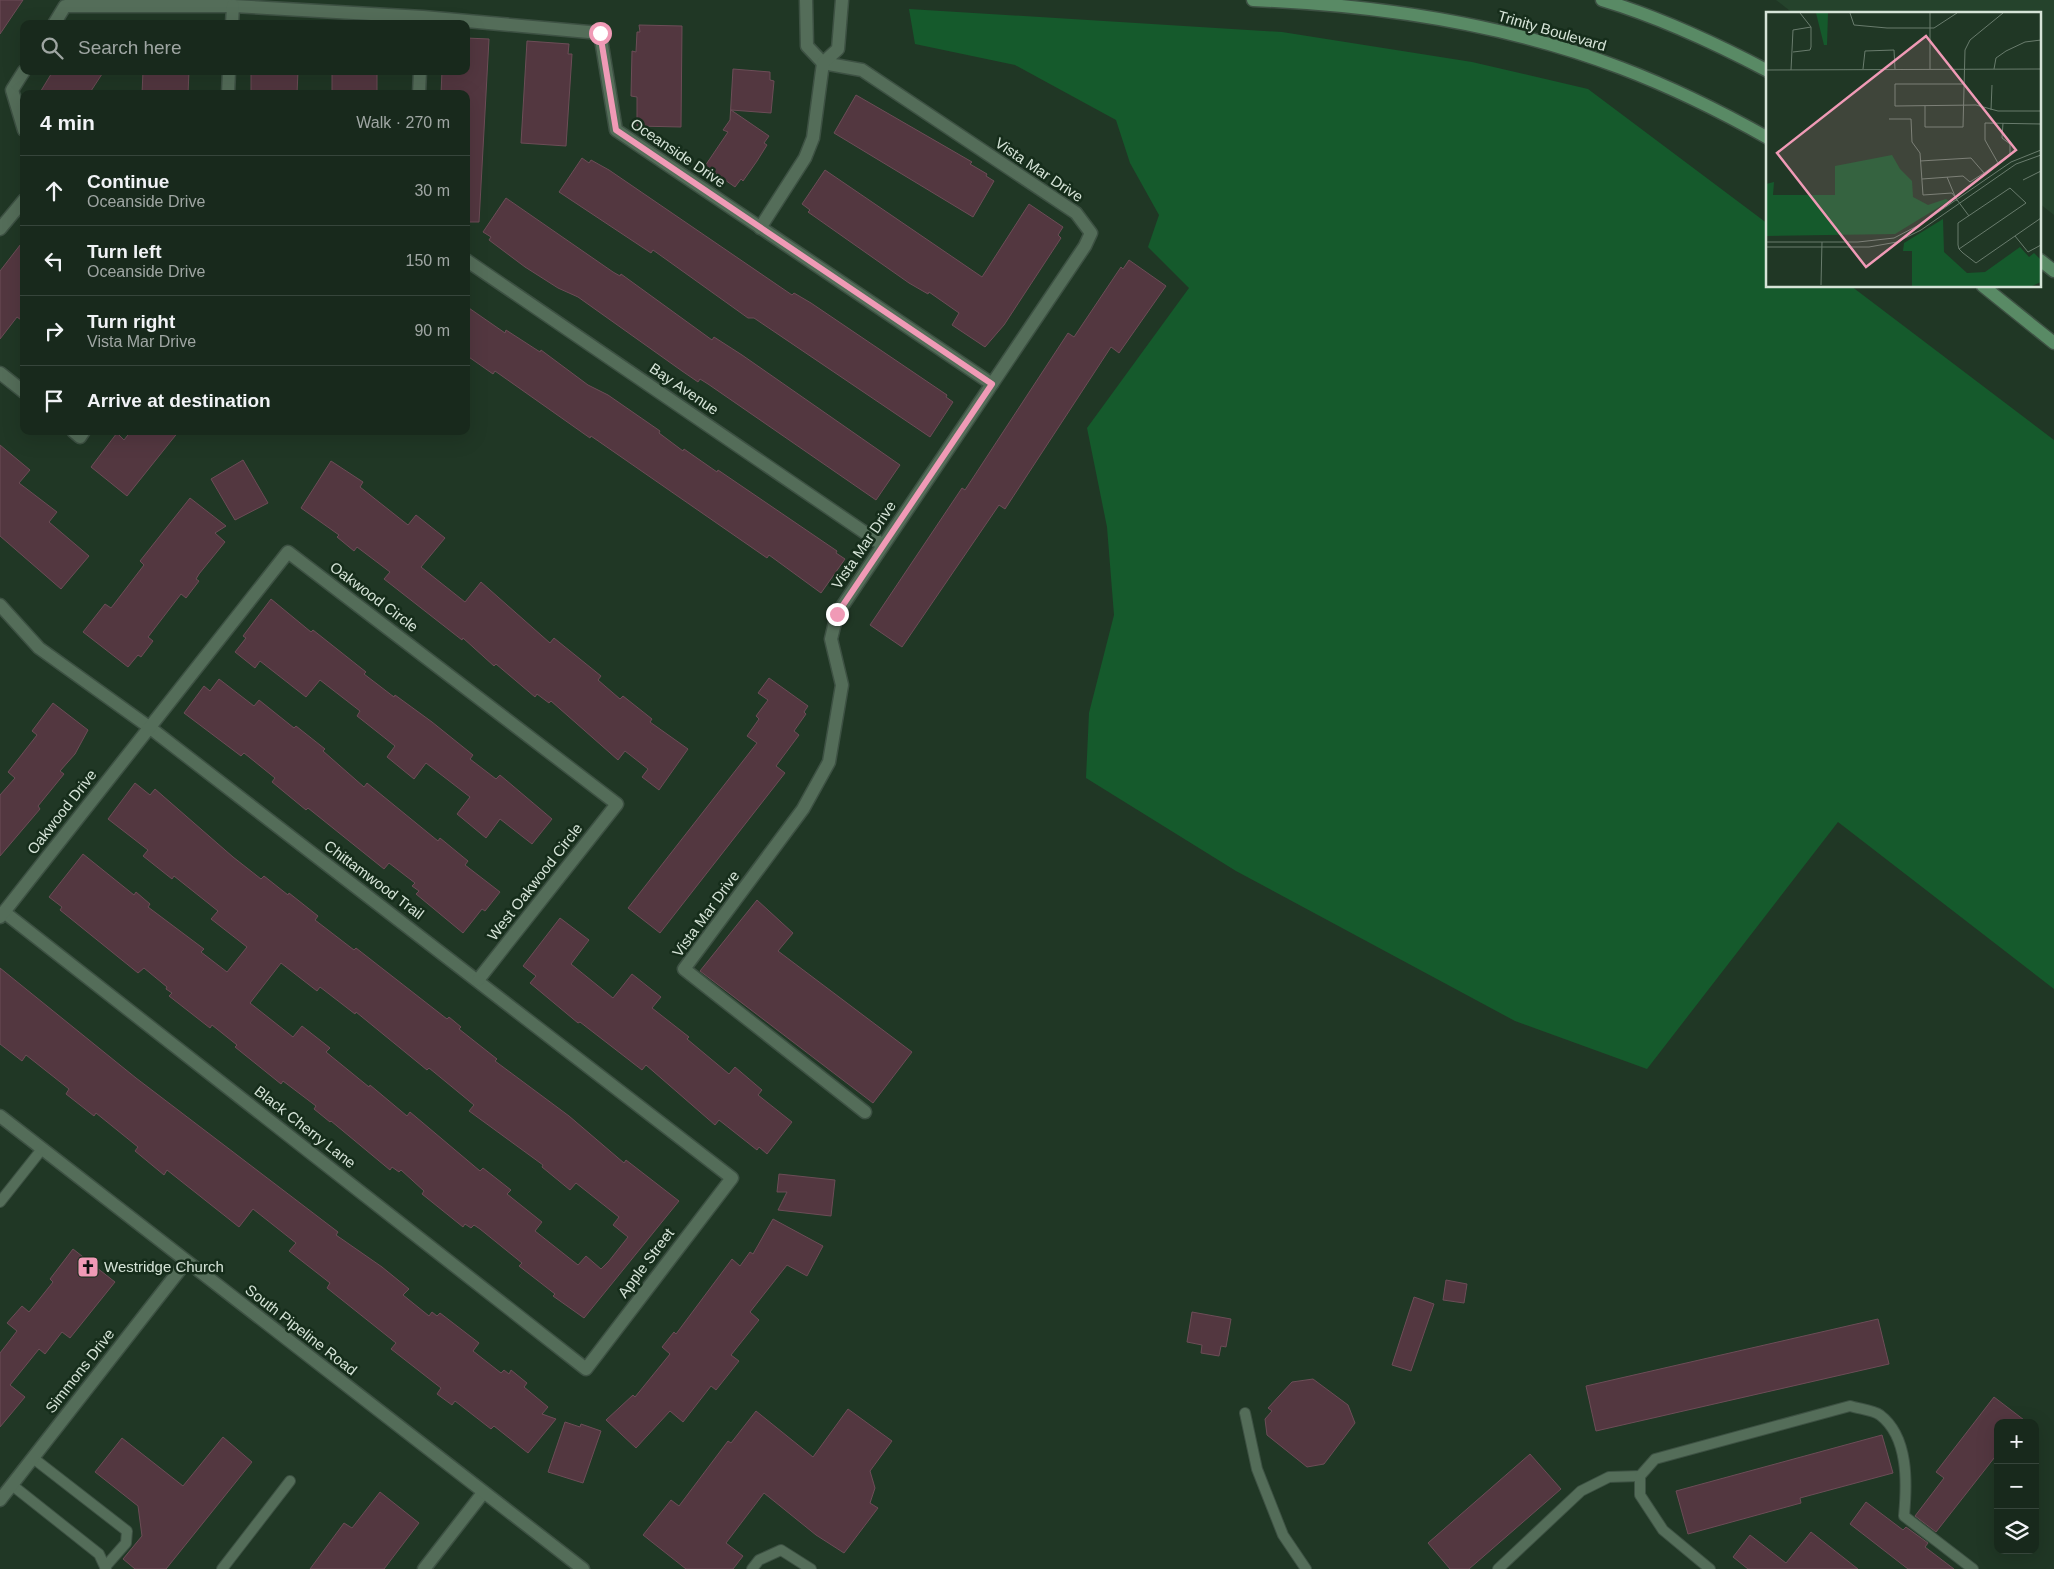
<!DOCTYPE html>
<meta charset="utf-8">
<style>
body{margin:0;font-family:Helvetica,sans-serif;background:#213125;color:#f1f3f6}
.controls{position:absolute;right:15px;bottom:15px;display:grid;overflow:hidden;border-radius:10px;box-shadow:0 5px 20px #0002}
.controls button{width:45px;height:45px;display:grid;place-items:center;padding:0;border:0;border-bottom:1px solid #36453b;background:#18291c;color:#f1f3f6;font:25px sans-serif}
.stop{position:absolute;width:15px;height:15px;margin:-11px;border:4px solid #f09ab6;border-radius:50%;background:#fff}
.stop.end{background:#f09ab6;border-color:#fff;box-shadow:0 1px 5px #0008}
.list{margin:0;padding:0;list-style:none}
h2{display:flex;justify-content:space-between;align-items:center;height:65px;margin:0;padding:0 20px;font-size:21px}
h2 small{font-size:16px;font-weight:400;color:#9fa6a3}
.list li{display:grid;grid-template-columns:32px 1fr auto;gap:15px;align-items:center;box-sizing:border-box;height:70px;padding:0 20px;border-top:1px solid #36453b}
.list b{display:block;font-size:19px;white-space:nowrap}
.list p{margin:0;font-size:16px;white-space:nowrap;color:#9fa6a3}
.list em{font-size:16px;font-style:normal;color:#9fa6a3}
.icon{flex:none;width:28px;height:28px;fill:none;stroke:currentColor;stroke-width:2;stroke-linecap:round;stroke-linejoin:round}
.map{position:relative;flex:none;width:2054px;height:1569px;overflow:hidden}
.search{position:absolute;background:#18291c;box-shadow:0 5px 20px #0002;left:20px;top:20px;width:450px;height:55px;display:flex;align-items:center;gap:12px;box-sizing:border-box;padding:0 18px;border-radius:10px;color:#9fa6a3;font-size:19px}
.panel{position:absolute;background:#18291c;box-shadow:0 5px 20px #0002;left:20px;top:90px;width:450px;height:345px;border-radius:10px}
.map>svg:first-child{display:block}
.built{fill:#25432c}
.green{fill:#155a2c}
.building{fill:#533740;stroke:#6c4d57;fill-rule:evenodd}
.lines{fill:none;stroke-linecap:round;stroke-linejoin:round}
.service-casing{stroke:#3d5143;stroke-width:12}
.minor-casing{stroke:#3d5143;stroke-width:15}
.tertiary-casing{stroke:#3d5143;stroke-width:15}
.secondary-casing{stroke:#3d5143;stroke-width:15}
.service{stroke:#546d59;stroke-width:10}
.minor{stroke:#546d59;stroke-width:12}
.tertiary{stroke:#546d59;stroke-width:12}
.secondary{stroke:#598a65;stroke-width:12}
.route{stroke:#f09ab6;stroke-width:6}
.labels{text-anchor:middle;stroke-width:5;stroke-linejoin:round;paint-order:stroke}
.street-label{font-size:15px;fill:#d6e4d8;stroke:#162d1b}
.poi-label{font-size:15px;fill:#d6e4d8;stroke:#162d1b;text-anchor:start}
.inset-road{fill:none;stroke:#697c6d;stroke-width:1}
.view{fill:#f09ab6;fill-opacity:0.15;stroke:#f09ab6;stroke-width:2.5}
.inset-edge{fill:none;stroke:#d6e4d8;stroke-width:2.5}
</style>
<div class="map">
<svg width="2054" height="1569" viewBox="0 0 2054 1569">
<rect width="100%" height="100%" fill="#203725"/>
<!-- built -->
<path class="built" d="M1776,0H2054V215L2040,204V14H1794Z"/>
<!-- green -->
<path class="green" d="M909,9L1282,32L1472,62L1588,89L1768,224V286H1851L2054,440V989L1838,822L1647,1069L1515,1021L1236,871L1086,778L1089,713L1114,615L1107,527L1087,428L1189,288L1148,247L1159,215L1130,163L1116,120L1015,65L915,44Z"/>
<!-- building -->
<g class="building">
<path d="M0,0H23L0,34Z"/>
<path d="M639,25L682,26L681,127L637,126V97L631,96L632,51L636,52L637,32H640Z"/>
<path d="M466,38L489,39L479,222H466V94H441L442,71H466Z"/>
<path d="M527,41L569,44L568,54H572L566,146L521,143Z"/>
<path d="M733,69L770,72V80L774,81L771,113L731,110L769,136L764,143L767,145L757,161L743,181L741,179L735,187L705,166L728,132L723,130L730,120Z"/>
<path d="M53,71H104L89,94H39Z"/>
<path d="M143,71H189L188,94H142Z"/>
<path d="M298,71L297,94H251V72Z"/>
<rect x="332" y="71" width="45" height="23"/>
<path d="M856,95L972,162L970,164L987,174L986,176L994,181L973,217L834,133Z"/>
<path d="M582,158L589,163L591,160L609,170L792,295L794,293L811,303L947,395L946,397L953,402L930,437L754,318H748L653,250L651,253L559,192Z"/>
<path d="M825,170L982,277L1029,204L1063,227L1058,235L1061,238L1004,325L985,347L952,325L959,313L929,292L928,294L909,283L808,212L810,210L802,204Z"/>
<path d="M506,198L613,272L620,276L621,274L712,340L714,337L742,355L900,465L876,500L708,384L700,379L698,382L682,371L578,297L558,288L525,267L489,240L491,237L483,232Z"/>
<path d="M24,240V322L17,317L0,339V271Z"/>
<path d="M1129,260L1166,286L1119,353L1111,347L1005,509L999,505L902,647L870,625L962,488L965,490L1068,333L1074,337L1121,267L1123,269Z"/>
<path d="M466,306L505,333L506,330L540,352L541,350L588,385L608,395L660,431L659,433L683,451L684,449L717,472L718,470L837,551L836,553L845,559L821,593L769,555L767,558L591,436L590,438L495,371L493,374L466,355Z"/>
<path d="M131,431H179L127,496L91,467L117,433L124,440Z"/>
<path d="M0,445L30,470L19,483L57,512L49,522L89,556L61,589L0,536Z"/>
<path d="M243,460L268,503L235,520L211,479Z"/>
<path d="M331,461L363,482L360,487L408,525L416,515L445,538L421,567L465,602L481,582L550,643L554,638L601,676L598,680L620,699L623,696L652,719L650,722L688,749L659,790L642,777L648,769L625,751L618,760L551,701L549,703L537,694L535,697L496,664L494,666L463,638L462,640L384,579L390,572L357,547L354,551L337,537L339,535L301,508Z"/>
<path d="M190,498L226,526L215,533L225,542L199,574L196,579L199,581L186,598L181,594L148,637L153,641L141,657L138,655L128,667L83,632L105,604L111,608L144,565L140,561Z"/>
<path d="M271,599L311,632L313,630L366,672L364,674L394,697L395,695L432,722L473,755L470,759L496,779L500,775L552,819L532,844L500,819L486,838L457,814L470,797L426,763L414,779L387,757L395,746L357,716L360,711L320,680L306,697L260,661L255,668L235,652L246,638L243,636Z"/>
<path d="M769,678L808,706L804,712L806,714L794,731L799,735L776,766L785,773L660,933L628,908L757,743L747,736L759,719L756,716L768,700L758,693Z"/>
<path d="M219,679L254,706L259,700L294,728L296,726L325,749L323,751L364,787L367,783L438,841L440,838L468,861L465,865L500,892L485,911L482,909L463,933L416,894L419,891L412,886L415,883L389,863L384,869L308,808L306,810L272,782L275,778L244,753L241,756L184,713L204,686L210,691Z"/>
<path d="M53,703L88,730L75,754L60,771L64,774L38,806L40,809L0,856V795L15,778L8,772L37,735L32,731Z"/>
<path d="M135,783L150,795L155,789L233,857L261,879L264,876L288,895L289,893L318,916L315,920L354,950L356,948L447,1019L449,1017L461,1027L459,1029L497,1059L495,1061L569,1116L624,1163L626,1160L679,1201L584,1318L553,1296L555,1294L519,1266L522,1263L480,1229L474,1225L471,1228L465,1224L463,1227L422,1194L424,1191L401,1170L399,1172L392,1167L390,1170L331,1121L330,1122L314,1109L316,1106L283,1081L281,1084L235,1047L237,1045L212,1025L210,1028L169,996L172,993L166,989L167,987L144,968L138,973L60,910L62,907L49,897L83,854L134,895L136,892L150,904L148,907L204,949L201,952L227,972L247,947L211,919L218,911L174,876L172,879L143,856L148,850L108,819ZM281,963L317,991L320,987L355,1014L356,1012L427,1070L429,1068L474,1105L469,1111L543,1165L542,1167L570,1190L576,1183L619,1217L613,1225L628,1237L609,1261L601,1269L586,1256L578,1265L535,1231L542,1222L507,1194L511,1190L483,1168L480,1171L410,1112L407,1116L370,1085L369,1087L326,1052L330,1048L302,1026L293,1037L250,1003Z"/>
<path d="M757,900L793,933L778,951L912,1052L873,1103L700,971Z"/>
<path d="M560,918L589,940L571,964L613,998L632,974L661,997L652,1008L689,1037L687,1039L729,1074L735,1067L762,1090L758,1095L792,1122L767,1154L759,1147L757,1150L719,1120L715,1125L646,1065L642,1070L580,1022L578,1023L530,983L536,976L523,966Z"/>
<path d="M0,968L136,1078L338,1232L336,1235L382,1267L409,1289L403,1295L429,1316L432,1312L437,1316L440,1313L479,1343L473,1351L501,1373L504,1370L509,1374L511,1370L527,1383L524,1387L548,1407L542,1414L556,1419L528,1453L494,1426L491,1429L455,1401L452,1405L437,1394L441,1388L391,1349L396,1343L327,1288L330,1283L289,1251L296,1243L253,1209L239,1227L167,1170L164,1175L135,1151L138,1147L96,1113L94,1116L66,1094L69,1089L26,1055L22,1061L0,1044Z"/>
<path d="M779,1174L835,1180L831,1216L778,1210L787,1192H777Z"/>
<path d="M773,1219L823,1246L807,1276L787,1265L750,1312L759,1320L731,1355L739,1361L716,1390L711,1386L683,1422L670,1411L636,1448L606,1420L633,1395L635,1397L670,1354L662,1347L674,1332L676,1334L732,1259L740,1266L750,1252L753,1254Z"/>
<path d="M73,1249L115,1282L70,1338L62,1332L45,1354L39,1349L10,1385L25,1397L0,1427V1353L17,1331L7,1323L22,1306L29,1312L53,1282L50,1279Z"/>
<path d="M1446,1280L1467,1284L1464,1303L1443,1300Z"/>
<path d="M1414,1297L1434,1304L1411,1371L1392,1365Z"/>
<path d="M1192,1312L1231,1319L1226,1347L1221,1346L1219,1356L1201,1353L1202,1345L1187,1342Z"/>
<path d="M1878,1319L1889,1364L1596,1431L1586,1386Z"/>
<path d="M1313,1379L1348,1405L1355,1423L1324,1464L1307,1467L1267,1435L1265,1419L1272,1411L1268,1408L1292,1382Z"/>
<path d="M1994,1397L2028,1423H1998V1453L1936,1532L1915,1516L1944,1478L1936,1472Z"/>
<path d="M848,1409L892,1441L870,1471L875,1488L870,1503L878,1508L844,1553L816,1535L764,1493L726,1543L743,1556L733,1569H686L643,1535L671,1500L679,1506L728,1441L731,1443L756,1411L813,1457Z"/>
<path d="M565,1422L580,1427L581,1424L601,1431L583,1483L548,1472Z"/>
<path d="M1882,1435L1893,1473L1800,1498L1801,1503L1688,1534L1676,1491Z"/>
<path d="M223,1437L252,1462L166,1569H135L123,1559L142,1536L138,1506L95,1472L122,1438L183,1486Z"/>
<path d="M1530,1454L1561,1489L1469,1569H1450L1428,1543Z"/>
<path d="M380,1492L419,1523L384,1569H310L344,1523L352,1528Z"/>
<path d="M1866,1502L1903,1530L1906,1527L1928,1543L1925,1547L1954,1569H1908L1850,1524Z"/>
<path d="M1811,1532L1858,1569H1748L1733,1557L1750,1535L1786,1563Z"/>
</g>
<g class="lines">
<!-- service casing -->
<g class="service-casing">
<g id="service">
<path d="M0,1202L42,1149"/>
<path d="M1245,1413L1257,1469L1283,1535L1306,1569"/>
<path d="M33,1458L127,1531L126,1543L105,1567"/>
<path d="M12,1485L99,1554L106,1569"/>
<path d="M222,1569L290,1481"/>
<path d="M752,1569L759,1560L781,1550L811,1569"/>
<path d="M1498,1569L1581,1491L1609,1477L1640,1476"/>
<path d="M1710,1569L1663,1530L1640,1495V1476L1655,1459L1850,1406C1859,1409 1873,1410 1880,1415C1909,1437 1907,1484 1904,1516L1973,1569"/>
</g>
</g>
<!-- minor casing -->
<g class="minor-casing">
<g id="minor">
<path d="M806,0L807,46L823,63"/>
<path d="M54,24L65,6H233L423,17L600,33L616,130L992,384"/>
<path d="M232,24L233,6"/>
<path d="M823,63L862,70L1076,213L1091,233L1085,246L837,614L831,639L842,685L829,762L803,809L684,969L865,1112"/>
<path d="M228,94L229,71"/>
<path d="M419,94L420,71"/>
<path d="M24,130L12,90L24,71"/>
<path d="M760,228L805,158L813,138L823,63L838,49L842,0"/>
<path d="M0,229L24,200"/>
<path d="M466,260L883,545"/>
<path d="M0,373L24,392"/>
<path d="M73,431L80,437L84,431"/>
<path d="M0,605L39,648L149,727L732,1178L586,1369L4,912"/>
<path d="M0,917L288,552L617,804L478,980"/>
<path d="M424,1569L483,1493"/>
</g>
</g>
<!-- tertiary casing -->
<g class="tertiary-casing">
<g id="tertiary">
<path d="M0,1116L583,1569"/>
<path d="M0,1500L186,1262"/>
</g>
</g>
<!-- secondary casing -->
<g class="secondary-casing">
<g id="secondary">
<path d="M1253,0C1376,5 1504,23 1621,68C1671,87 1720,111 1768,138"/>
<path d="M1602,0C1659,17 1715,43 1768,71"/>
<path d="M2040,260L2054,271"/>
<path d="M1983,286L2054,343"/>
</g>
</g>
<!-- service -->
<use href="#service" class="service"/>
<!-- minor -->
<use href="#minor" class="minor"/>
<!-- tertiary -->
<use href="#tertiary" class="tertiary"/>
<!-- secondary -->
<use href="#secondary" class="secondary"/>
</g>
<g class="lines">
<!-- route -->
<path class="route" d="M600,33L616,130L992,384L837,614"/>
</g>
<!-- icons -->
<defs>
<g id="church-square" transform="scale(1.125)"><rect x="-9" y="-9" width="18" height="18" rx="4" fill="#f09ab6" stroke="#162d1b"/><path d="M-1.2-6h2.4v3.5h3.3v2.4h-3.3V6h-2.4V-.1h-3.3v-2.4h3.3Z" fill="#111"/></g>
</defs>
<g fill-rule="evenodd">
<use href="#church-square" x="88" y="1267"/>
</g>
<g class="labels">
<!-- street labels -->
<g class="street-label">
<text transform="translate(1552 31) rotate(16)" y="5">Trinity Boulevard</text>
<text transform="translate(678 153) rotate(34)" y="5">Oceanside Drive</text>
<text transform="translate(1039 170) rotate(34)" y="5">Vista Mar Drive</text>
<text transform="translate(684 389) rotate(34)" y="5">Bay Avenue</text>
<text transform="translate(864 545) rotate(-56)" y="5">Vista Mar Drive</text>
<text transform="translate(374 597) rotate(37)" y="5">Oakwood Circle</text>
<text transform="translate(62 812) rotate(-52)" y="5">Oakwood Drive</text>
<text transform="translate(374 880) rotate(37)" y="5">Chittamwood Trail</text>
<text transform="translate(535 882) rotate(-52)" y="5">West Oakwood Circle</text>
<text transform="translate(706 914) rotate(-54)" y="5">Vista Mar Drive</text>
<text transform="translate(305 1127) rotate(38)" y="5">Black Cherry Lane</text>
<text transform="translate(646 1263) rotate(-53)" y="5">Apple Street</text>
<text transform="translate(301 1330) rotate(38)" y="5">South Pipeline Road</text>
<text transform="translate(80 1371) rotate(-52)" y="5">Simmons Drive</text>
</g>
<!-- poi labels -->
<g class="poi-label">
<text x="104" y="1272">Westridge Church</text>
</g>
</g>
<!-- overview -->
<g transform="translate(1766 12)">
<rect width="275" height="275" fill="#203725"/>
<path d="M50,1H62L61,33H58ZM126,143L134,157L146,169L147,185L162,193L180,187L183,189L129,222L0,224V172L8,170L7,183H69V154ZM177,207L178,240L201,261L219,260L254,235L263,245L268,241L275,248V270L266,274H146V239H137L138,231Z" fill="#155a2c"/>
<path class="inset-road" d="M84,1L88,13L121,16H168L191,1M164,1V57M27,40L44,38L45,35V15L34,1M97,57L99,39L128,38L129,57M228,57L230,46L240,39L259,30L275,28M0,58L275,57M25,58L27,18L45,15M197,72H129V94L210,93L232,99H275M159,94V115H197L199,38L204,28L237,1M225,98L226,73M123,107H145L146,130L154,141L157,183L186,181M154,149L205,146L218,161M232,151L219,128V111L275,112M181,165L191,189M156,167L197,164L204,170L218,161L244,142V132L236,126L237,111M257,168L275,159M186,181L203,204M249,224L262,240L275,233M0,230H92L128,226L155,212L245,150L275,138M0,235H103L131,230L155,218L250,152L275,143M193,237L260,191L244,176L192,211V233L193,237L197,241L210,251L275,206M55,273L56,230"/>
<path class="view" d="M160,24L250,138L100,255L11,141Z"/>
<rect width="275" height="275" class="inset-edge"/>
</g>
</svg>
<div class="controls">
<button>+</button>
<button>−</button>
<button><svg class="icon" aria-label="layers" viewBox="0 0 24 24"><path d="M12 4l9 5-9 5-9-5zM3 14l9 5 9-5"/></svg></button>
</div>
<div class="stop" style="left:600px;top:33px"></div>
<div class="stop end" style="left:837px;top:614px"></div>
<div class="search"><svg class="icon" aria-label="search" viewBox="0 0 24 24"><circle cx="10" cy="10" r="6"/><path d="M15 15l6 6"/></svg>Search here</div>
<section class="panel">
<h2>4 min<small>Walk · 270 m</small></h2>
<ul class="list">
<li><svg class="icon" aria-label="ahead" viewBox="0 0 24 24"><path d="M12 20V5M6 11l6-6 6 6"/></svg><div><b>Continue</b><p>Oceanside Drive</p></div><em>30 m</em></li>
<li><svg class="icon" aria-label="left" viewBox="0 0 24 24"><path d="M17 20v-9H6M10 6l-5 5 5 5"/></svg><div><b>Turn left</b><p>Oceanside Drive</p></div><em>150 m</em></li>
<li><svg class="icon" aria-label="right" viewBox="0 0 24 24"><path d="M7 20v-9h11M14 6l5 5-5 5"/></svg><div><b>Turn right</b><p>Vista Mar Drive</p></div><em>90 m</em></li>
<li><svg class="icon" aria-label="arrive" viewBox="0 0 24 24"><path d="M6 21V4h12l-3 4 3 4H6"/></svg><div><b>Arrive at destination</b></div></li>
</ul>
</section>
</div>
